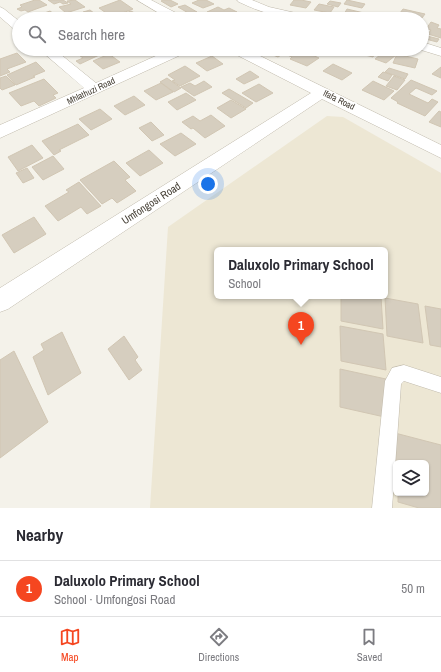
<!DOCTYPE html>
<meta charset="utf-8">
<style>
body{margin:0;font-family:"Archivo Narrow",sans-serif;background:#f7f7f7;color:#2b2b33}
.controls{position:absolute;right:12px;bottom:12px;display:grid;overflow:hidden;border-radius:6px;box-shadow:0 1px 3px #0004}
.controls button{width:36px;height:36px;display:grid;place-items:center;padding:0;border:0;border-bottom:1px solid #e1e1e2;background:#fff;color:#2b2b33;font:20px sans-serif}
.you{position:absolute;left:208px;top:184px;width:14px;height:14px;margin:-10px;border:3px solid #fff;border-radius:50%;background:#1a73e8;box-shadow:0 0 0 6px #1a73e833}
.badge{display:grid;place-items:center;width:26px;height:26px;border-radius:50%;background:#f54620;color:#fff;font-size:13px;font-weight:700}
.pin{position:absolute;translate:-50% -33px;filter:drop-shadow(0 1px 2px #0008)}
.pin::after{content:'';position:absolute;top:21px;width:14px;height:12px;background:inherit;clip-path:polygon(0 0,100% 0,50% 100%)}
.popup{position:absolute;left:214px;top:247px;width:174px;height:52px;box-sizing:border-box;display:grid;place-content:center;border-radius:6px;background:#fff;filter:drop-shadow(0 1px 3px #0005);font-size:13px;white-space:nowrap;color:#7c7c81}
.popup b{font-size:15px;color:#2b2b33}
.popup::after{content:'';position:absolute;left:50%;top:100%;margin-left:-8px;border:8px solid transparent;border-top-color:#fff}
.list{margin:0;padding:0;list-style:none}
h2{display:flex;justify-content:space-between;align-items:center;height:52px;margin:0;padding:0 16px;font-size:17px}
h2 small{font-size:13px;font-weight:400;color:#7c7c81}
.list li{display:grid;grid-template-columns:26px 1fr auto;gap:12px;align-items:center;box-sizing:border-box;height:56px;padding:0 16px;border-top:1px solid #e1e1e2}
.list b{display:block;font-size:15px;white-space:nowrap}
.list p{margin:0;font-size:13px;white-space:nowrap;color:#7c7c81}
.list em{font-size:13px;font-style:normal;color:#7c7c81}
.icon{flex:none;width:22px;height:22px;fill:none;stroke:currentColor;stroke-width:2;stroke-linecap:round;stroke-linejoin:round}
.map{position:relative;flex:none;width:441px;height:508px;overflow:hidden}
.search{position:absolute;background:#fff;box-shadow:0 1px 3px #0004;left:12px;right:12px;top:12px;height:44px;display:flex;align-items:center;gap:10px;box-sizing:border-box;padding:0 14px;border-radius:22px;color:#7c7c81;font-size:15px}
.sheet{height:108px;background:#fff}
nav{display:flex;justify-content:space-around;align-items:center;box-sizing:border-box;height:56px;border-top:1px solid #e1e1e2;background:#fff;font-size:11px;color:#7c7c81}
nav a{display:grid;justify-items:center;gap:2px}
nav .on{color:#f54620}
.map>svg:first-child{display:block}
.education{fill:#ede7d4;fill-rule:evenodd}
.building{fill:#d6cebf;stroke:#d1c6b3}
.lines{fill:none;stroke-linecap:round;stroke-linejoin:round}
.service-casing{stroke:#c0baac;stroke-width:1}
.minor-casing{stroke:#c0baac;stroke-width:1}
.service{fill:#fff;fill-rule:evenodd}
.minor{fill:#fff;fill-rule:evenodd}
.labels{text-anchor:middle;stroke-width:3;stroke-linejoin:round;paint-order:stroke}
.far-street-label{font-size:9px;fill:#484238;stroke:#fff}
.street-label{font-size:11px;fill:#484238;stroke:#fff}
</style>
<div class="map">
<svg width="441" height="508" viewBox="0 0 441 508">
<rect width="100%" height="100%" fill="#f4f2ea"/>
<!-- education -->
<path class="education" d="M327,116L343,117L441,173V508H150L168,227ZM217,250H385V296H217ZM396,463H426V493H396Z"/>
<!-- building -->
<g class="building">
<path d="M35,0H39L47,5L28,12L25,10L21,11L17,9L22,7L20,5Z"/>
<path d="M48,0H63L68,3L63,4L60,2L54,4Z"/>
<path d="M75,0L85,7L66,13L59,7L71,4L67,1Z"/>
<path d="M120,0L133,9L112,17L99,8Z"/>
<path d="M163,0H170L178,4L171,7L161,1Z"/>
<path d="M199,0H206L214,4L203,8L192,3Z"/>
<path d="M294,0H301L311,2L306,8L290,5Z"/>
<path d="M347,0L365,4L362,8L344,4Z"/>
<path d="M330,1L341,3L338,7L327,4Z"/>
<path d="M319,4L334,7L330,13L314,10Z"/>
<path d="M185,5L197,12L190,14L178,7Z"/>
<path d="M218,7L224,10L229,8L237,12L227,16L229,17L224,19H221L207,12Z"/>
<path d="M347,9L364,13L361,19L343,16Z"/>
<path d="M403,9L425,14L422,18L400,13Z"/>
<path d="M90,10L99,17L92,19L83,12Z"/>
<path d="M50,11L58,17L66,14L70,17L64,19H39L36,16Z"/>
<path d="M131,11L142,17L137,19H123L118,16Z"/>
<path d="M203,13L212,17L209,19L193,18Z"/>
<path d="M80,14L86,17L81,19H74L72,17Z"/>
<path d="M372,15L391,19H370Z"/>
<path d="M431,22L439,25L437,28L441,29V38L428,34L431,30L426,29Z"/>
<path d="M423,35L439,39L437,42L422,38Z"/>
<path d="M74,49H112L80,64L76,61L83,58L72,50Z"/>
<path d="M275,49H290L278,57L268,53Z"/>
<path d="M292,49L299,52L301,50L319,58L307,66L290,59L292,57L285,54Z"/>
<path d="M355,49H377L373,57L353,52Z"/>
<path d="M385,51L396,55L386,63L375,59Z"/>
<path d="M17,53L26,62L7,69L10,72L0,76V59Z"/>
<path d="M109,54L120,62L103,69L93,61Z"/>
<path d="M397,54L418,59L415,68L393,63Z"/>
<path d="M212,56L223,64L207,71L196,63Z"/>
<path d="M36,62L45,71L33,76L35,77L16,85L7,75Z"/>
<path d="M333,64L352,73L342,80L323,71Z"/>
<path d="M185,66L200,76L180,86L172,81L175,80L168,75Z"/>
<path d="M441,67V78L432,74Z"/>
<path d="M389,68L408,74L405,79L385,72Z"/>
<path d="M250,71L259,77L244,84L236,79Z"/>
<path d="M383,72L392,75L388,81L378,77Z"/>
<path d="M6,76L15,85L2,90L0,88V78Z"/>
<path d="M394,76L405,80L397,90L386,86Z"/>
<path d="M167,78L181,88L174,92L160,82Z"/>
<path d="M44,79L58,93L53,95L56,98L39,106L34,101L21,106L9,93Z"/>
<path d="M411,80L437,91L432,95L416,88L409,94L428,103L432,99L438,102L425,116L397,103L398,102L391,98Z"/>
<path d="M204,81L212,87L194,96L181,87L190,83L195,86Z"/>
<path d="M373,81L394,91L384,100L362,90Z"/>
<path d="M161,83L173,92L156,100L144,91Z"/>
<path d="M259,84L273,93L256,102L242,93Z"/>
<path d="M229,89L253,103L246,108L222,93Z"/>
<path d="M186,93L196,100L177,110L168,102Z"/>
<path d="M134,96L145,105L125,115L114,106Z"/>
<path d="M231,100L246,109L231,118L217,108Z"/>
<path d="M100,109L112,119L91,130L79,119Z"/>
<path d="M439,111L441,112V127L429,122Z"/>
<path d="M211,115L225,126L205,138L193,128L191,129L182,122L193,116L200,121Z"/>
<path d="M151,122L164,135L152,141L139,128Z"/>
<path d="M78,124L89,135L59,150L61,151L54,155L42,141Z"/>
<path d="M181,133L196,144L175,156L160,144Z"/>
<path d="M32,145L43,158L18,171L8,157Z"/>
<path d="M149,150L163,163L140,176L126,163Z"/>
<path d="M53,156L64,169L43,180L32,167Z"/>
<path d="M114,161L130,177L125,180L136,191L117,203L112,198L102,204L80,180Z"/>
<path d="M27,168L34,178L23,183L16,173Z"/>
<path d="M79,182L101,206L87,214L81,207L58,221L45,206L69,192L66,190Z"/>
<path d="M34,217L46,234L14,253L2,235Z"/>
<path d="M341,296L381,297L383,329L341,321Z"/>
<path d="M385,298L418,304L423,343L387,336Z"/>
<path d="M425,306L441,309V347L430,345Z"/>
<path d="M340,326L383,334L386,370L341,361Z"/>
<path d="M62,332L81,373L48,395L33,357L44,350L41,344Z"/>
<path d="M124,336L138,357L135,360L142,370L129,380L108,349Z"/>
<path d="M14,351L48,422L0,458V360Z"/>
<path d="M340,369L386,379L389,418L340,407Z"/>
<path d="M395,433L441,445V508H419L398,502V493H426V463H396Z"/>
</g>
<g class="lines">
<!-- service casing -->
<g class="service-casing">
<path id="service" d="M404,365L441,377V393L404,381L401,384L392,508H372L385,381L392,368Z"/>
</g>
<!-- minor casing -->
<g class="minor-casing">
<g id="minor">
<path d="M137,0H151L182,16L184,19H169Z"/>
<path d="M237,0H252L269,7L309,16L311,19C283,19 264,14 239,2Z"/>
<path d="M0,7L4,9L19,21V31L15,30L0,17Z"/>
<path d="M422,42L441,48V56L418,49H422Z"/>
<path d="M39,49H54L96,83L171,49H189L187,52L0,138V125L84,88Z"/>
<path d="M229,49H246L441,145V158L322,99L8,309L0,312V288L311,93L231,52Z"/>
</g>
</g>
<!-- service -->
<use href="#service" class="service"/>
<!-- minor -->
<use href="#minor" class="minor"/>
</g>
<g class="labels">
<!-- far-street labels -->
<g class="far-street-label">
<text transform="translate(91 91) rotate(-25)" y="3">Mhlathuzi Road</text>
<text transform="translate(339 100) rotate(26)" y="3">Ifafa Road</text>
</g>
<!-- street labels -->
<g class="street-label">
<text transform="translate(151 203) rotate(-33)" y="4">Umfongosi Road</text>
</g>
</g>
</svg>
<div class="controls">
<button><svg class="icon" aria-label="layers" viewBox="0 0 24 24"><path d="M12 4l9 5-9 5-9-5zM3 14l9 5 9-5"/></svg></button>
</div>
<div class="you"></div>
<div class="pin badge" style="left:301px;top:345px">1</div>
<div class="popup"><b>Daluxolo Primary School</b>School</div>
<div class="search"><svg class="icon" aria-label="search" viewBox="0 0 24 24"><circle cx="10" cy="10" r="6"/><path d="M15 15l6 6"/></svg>Search here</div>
</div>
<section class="sheet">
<h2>Nearby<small></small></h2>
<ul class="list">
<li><span class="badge">1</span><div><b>Daluxolo Primary School</b><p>School · Umfongosi Road</p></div><em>50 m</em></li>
</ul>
</section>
<nav>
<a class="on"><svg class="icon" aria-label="map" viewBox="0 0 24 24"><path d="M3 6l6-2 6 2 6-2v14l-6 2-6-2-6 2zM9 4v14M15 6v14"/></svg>Map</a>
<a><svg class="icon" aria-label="directions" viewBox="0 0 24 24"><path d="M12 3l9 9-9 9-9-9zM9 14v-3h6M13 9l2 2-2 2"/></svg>Directions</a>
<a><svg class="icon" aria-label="saved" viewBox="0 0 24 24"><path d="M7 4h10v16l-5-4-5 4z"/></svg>Saved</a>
</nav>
